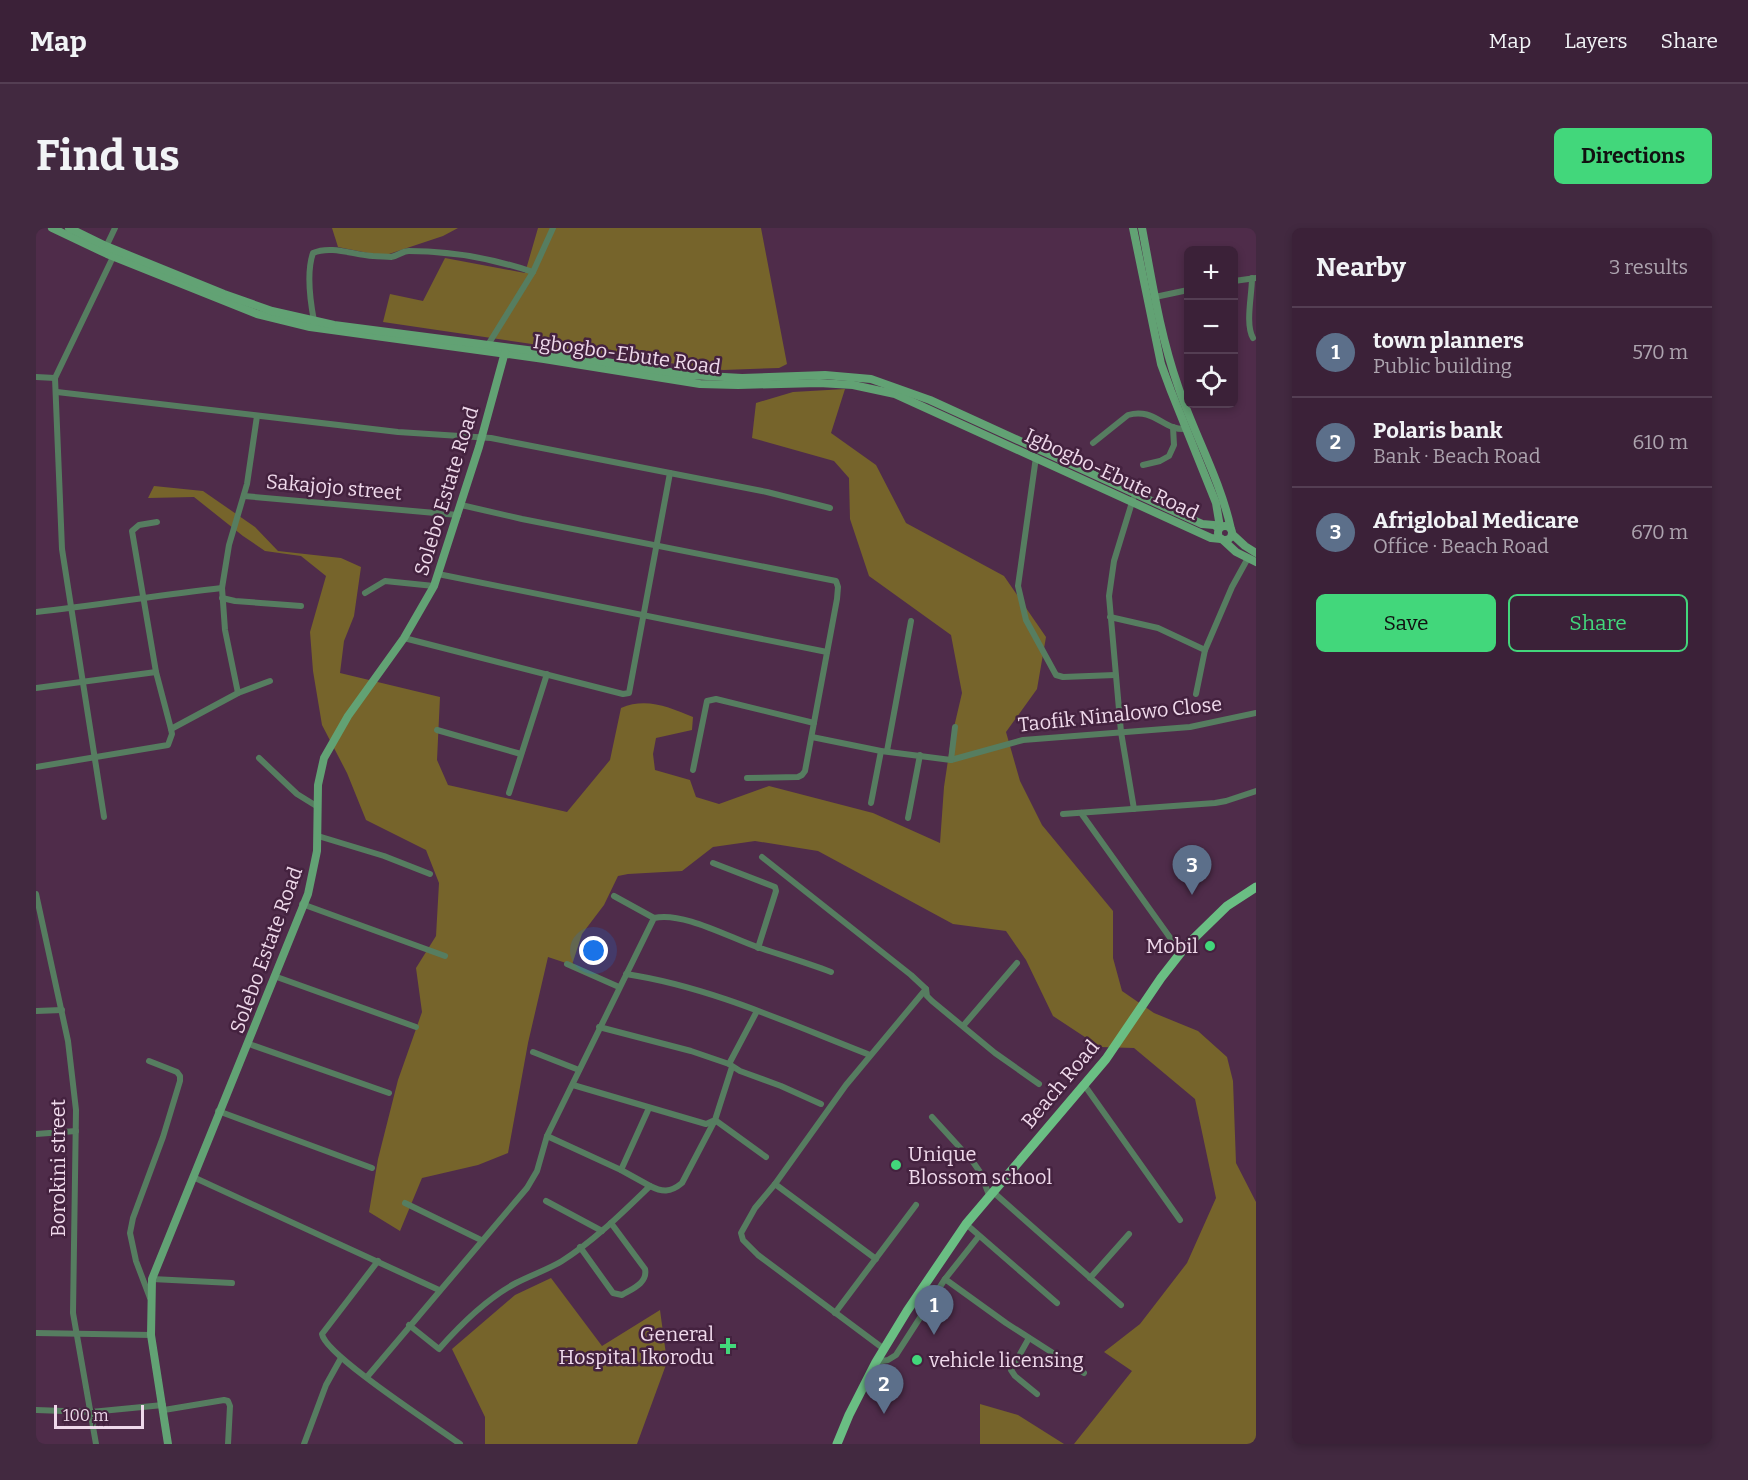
<!DOCTYPE html>
<meta charset="utf-8">
<style>
body{margin:0;font-family:Bitter,serif;background:#422940;color:#f1f3f6}
.controls{position:absolute;right:18px;top:18px;display:grid;overflow:hidden;border-radius:9px;box-shadow:0 3px 9px #0003}
.controls button{width:54px;height:54px;display:grid;place-items:center;padding:0;border:0;border-bottom:2px solid #543e53;background:#3b2138;color:#f1f3f6;font:30px sans-serif}
.scale{position:absolute;left:18px;bottom:15px;width:90px;box-sizing:border-box;padding-left:6px;border:3px solid #efd9eb;border-top:0;font-size:16px;line-height:21px;white-space:nowrap;color:#efd9eb;-webkit-text-stroke:4px #44223f;paint-order:stroke}
.you{position:absolute;left:558px;top:723px;width:21px;height:21px;margin:-15px;border:4px solid #fff;border-radius:50%;background:#1a73e8;box-shadow:0 0 0 9px #1a73e833}
.badge{display:grid;place-items:center;width:39px;height:39px;border-radius:50%;background:#42d77b;color:#fff;font-size:20px;font-weight:700}
.pin{position:absolute;translate:-50% -50px;filter:drop-shadow(0 2px 3px #0008)}
.pin::after{content:'';position:absolute;top:32px;width:21px;height:18px;background:inherit;clip-path:polygon(0 0,100% 0,50% 100%)}
.list{margin:0;padding:0;list-style:none}
h2{display:flex;justify-content:space-between;align-items:center;height:78px;margin:0;padding:0 24px;font-size:26px}
h2 small{font-size:20px;font-weight:400;color:#aca3ae}
.list li{display:grid;grid-template-columns:39px 1fr auto;gap:18px;align-items:center;box-sizing:border-box;height:90px;padding:0 24px;border-top:2px solid #543e53}
.list b{display:block;font-size:22px;white-space:nowrap}
.list p{margin:0;font-size:20px;white-space:nowrap;color:#aca3ae}
.list em{font-size:20px;font-style:normal;color:#aca3ae}
.actions{display:flex;gap:12px;padding:18px 24px}
.actions a{flex:1;padding:14px 0;border:2px solid #42d77b;border-radius:9px;text-align:center;font-size:21px;color:#42d77b}
.actions .main{background:#42d77b;color:#111}
.icon{flex:none;width:33px;height:33px;fill:none;stroke:currentColor;stroke-width:2;stroke-linecap:round;stroke-linejoin:round}
.map{position:relative;flex:none;width:1220px;height:1216px;overflow:hidden;border-radius:9px}
header{display:flex;align-items:center;gap:36px;box-sizing:border-box;height:84px;padding:0 30px;background:#3b2138;border-bottom:2px solid #543e53}
header strong{font-size:28px}
nav{display:flex;gap:33px;margin-inline-start:auto;font-size:21px}
.intro{display:flex;align-items:center;justify-content:space-between;box-sizing:border-box;height:144px;padding:0 36px}
h1{margin:0;font-size:42px}
.button{padding:15px 27px;border-radius:9px;background:#42d77b;color:#111;font-size:21px;font-weight:700}
main{display:flex;gap:36px;padding:0 36px}
aside{flex:1;background:#3b2138;border-radius:9px;box-shadow:0 3px 9px #0003}
.map>svg:first-child{display:block}
.green{fill:#76642b}
.lines{fill:none;stroke-linecap:round;stroke-linejoin:round}
.street{stroke:#567d60;stroke-width:6}
.secondary{stroke:#62a274;stroke-width:8}
.primary{stroke:#6abe83;stroke-width:9}
.poi-dot{fill:#42d77b;stroke:#44223f;stroke-width:2}
.labels{text-anchor:middle;stroke-width:5;stroke-linejoin:round;paint-order:stroke}
.street-label{font-size:20px;fill:#efd9eb;stroke:#44223f}
.poi-label{font-size:20px;fill:#efd9eb;stroke:#44223f;text-anchor:end}
</style>
<header>
<strong>Map</strong>
<nav><a>Map</a><a>Layers</a><a>Share</a></nav>
</header>
<div class="intro"><h1>Find us</h1><a class="button">Directions</a></div>
<main>
<div class="map">
<svg width="1220" height="1216" viewBox="0 0 1220 1216">
<rect width="100%" height="100%" fill="#4f2c4a"/>
<!-- green -->
<g class="green">
<path d="M296,0H422L407,8L347,28L302,19Z"/>
<path d="M502,0H725L751,136L743,140L687,142L557,125L347,94L354,66L387,73L409,30L489,45Z"/>
<path d="M809,161L795,205L840,237L870,295L968,348L1010,409L1001,461L970,504L984,553L1006,597L1077,683V730L1086,763L1118,785L1162,803L1191,829L1197,853L1200,935L1220,974V1216H1038L1096,1143L1068,1124L1104,1096L1151,1035L1180,970L1159,871L1098,820L1064,819L1017,788L990,732L970,703L917,696L782,623L719,613L677,619L646,643L592,646L582,648L568,677L546,706L536,737L512,729L492,815L472,925L442,937L386,950L364,1003L333,984L342,931L362,852L386,784L380,740L400,708L403,655L390,622L330,592L311,545L286,497L277,443L274,404L290,348L265,328L229,323L207,308L158,269L112,270L118,258L167,263L219,299L242,323L305,330L325,339L318,388L308,413L304,445L404,469L401,532L412,557L531,584L574,532L585,480C610,469 633,479 657,489L656,502L620,510L617,526L619,542L654,552L660,569L683,576L733,558L837,585L904,615L908,559L915,512L926,465L915,407L833,348L814,291L813,250L798,233L716,210L720,175L757,164Z"/>
<path d="M515,1050L566,1118L624,1082L631,1134L601,1216H449V1189L416,1121L479,1067Z"/>
<path d="M944,1176L982,1187L1028,1216H944Z"/>
</g>
<g class="lines">
<!-- street -->
<g class="street">
<path d="M69,21L79,0"/>
<path d="M1216,50C1216,67 1209,96 1217,110"/>
<path d="M1198,53L1220,50"/>
<path d="M1119,69L1152,62"/>
<path d="M278,93C274,72 270,45 277,25C295,17 318,27 337,28C343,28 350,29 355,29C362,28 366,23 373,23C414,23 458,31 497,44"/>
<path d="M450,120L497,44L517,0"/>
<path d="M0,149L19,150"/>
<path d="M21,164L362,204L455,210L731,264L794,280"/>
<path d="M1057,215L1092,187C1118,179 1128,203 1150,201"/>
<path d="M1000,229L982,358L990,392L1020,447L1027,449L1079,447"/>
<path d="M1107,237L1124,233L1133,228L1138,217L1137,199"/>
<path d="M208,268L422,287"/>
<path d="M1097,271L1078,333L1073,368L1085,504L1098,581"/>
<path d="M425,277L486,291L800,353L802,359L801,371L769,543L766,547L762,549L711,550"/>
<path d="M402,346L791,424"/>
<path d="M329,365L349,353L398,358"/>
<path d="M186,370L199,373L265,378"/>
<path d="M0,384C62,377 124,367 186,360"/>
<path d="M1074,389L1122,400L1169,422"/>
<path d="M368,410L587,466L593,465L634,245"/>
<path d="M0,460L120,444"/>
<path d="M202,465L189,402L186,360L193,317L211,256L221,188"/>
<path d="M1160,466L1169,422L1196,359L1212,330"/>
<path d="M135,501L202,465L234,453"/>
<path d="M401,502L485,526"/>
<path d="M776,509L845,523L915,532L987,512L1154,499L1220,485"/>
<path d="M851,523L875,393"/>
<path d="M223,530L261,566L282,579"/>
<path d="M915,532L919,499"/>
<path d="M0,539L132,517L136,506L135,501L120,444L96,303L103,297L121,294"/>
<path d="M657,542L671,473L680,471L778,495"/>
<path d="M473,565L511,446"/>
<path d="M835,575L845,523"/>
<path d="M1045,585L1145,725"/>
<path d="M1027,586L1179,575L1190,573L1220,563"/>
<path d="M68,589L26,321L19,150L78,27"/>
<path d="M872,590L884,527"/>
<path d="M282,608L348,628L394,646"/>
<path d="M726,629L875,747L890,761L891,768L896,773L959,825L1003,856"/>
<path d="M677,635L739,659L740,663L722,720"/>
<path d="M0,666L32,813L40,882L37,1085L60,1216"/>
<path d="M578,668L618,690"/>
<path d="M266,676L409,728"/>
<path d="M531,736L583,759"/>
<path d="M590,746C675,759 754,796 834,827"/>
<path d="M238,748L380,799"/>
<path d="M0,783L26,782"/>
<path d="M927,798L981,735"/>
<path d="M563,799L655,823L693,836L721,783"/>
<path d="M213,816L353,865"/>
<path d="M497,824L543,842"/>
<path d="M113,833L141,844L144,848V853L127,909L97,990L94,1005L100,1033L114,1070"/>
<path d="M693,836L704,843L745,858L785,876"/>
<path d="M537,857L670,896L679,892L696,839"/>
<path d="M1049,858L1144,992"/>
<path d="M182,883L336,940"/>
<path d="M896,889L937,934L944,944L953,967"/>
<path d="M0,906L40,903"/>
<path d="M585,942L613,880"/>
<path d="M157,949L403,1062"/>
<path d="M739,956L840,1031"/>
<path d="M614,958C626,964 634,965 646,955L679,892L730,929"/>
<path d="M956,963L1085,1077"/>
<path d="M510,973L566,1003"/>
<path d="M369,975L445,1012"/>
<path d="M930,996L1021,1075"/>
<path d="M544,1019L577,1065L586,1067C596,1061 612,1055 609,1041L575,995"/>
<path d="M342,1033L286,1106C289,1127 401,1199 424,1216"/>
<path d="M1054,1050L1093,1006"/>
<path d="M116,1051L196,1055"/>
<path d="M909,1051L970,1095L1048,1145"/>
<path d="M799,1085L880,977"/>
<path d="M373,1097L403,1121C425,1096 450,1071 480,1055C495,1047 511,1042 526,1033C558,1013 586,985 614,958L585,942L511,908"/>
<path d="M0,1105L115,1107"/>
<path d="M993,1110L975,1142L979,1148L1001,1166"/>
<path d="M848,1121L722,1027L707,1012L705,1005L719,980L739,956L810,857L890,761"/>
<path d="M840,1134L852,1132L860,1127L909,1051L943,1008"/>
<path d="M331,1149L491,960L501,943L511,908L618,690C647,683 696,711 724,720C748,728 771,735 795,744"/>
<path d="M0,1182L55,1184L127,1177"/>
<path d="M128,1182L188,1172L192,1173L194,1178L192,1216"/>
<path d="M268,1216L290,1157L305,1130"/>
</g>
<!-- secondary -->
<g class="secondary">
<path d="M16,0L71,26L221,86L274,99L508,131L664,156L702,157L783,155L817,157L859,166L1175,310L1185,311"/>
<path d="M33,0L70,18L188,66L236,83L298,97L499,123L653,147L706,150L789,147L835,151L894,172L1166,296L1178,297L1183,300"/>
<path d="M1097,0L1125,136L1135,163L1180,275L1184,299"/>
<path d="M1106,0C1116,53 1124,107 1142,158C1158,206 1184,251 1195,301"/>
<circle cx="1189" cy="305" r="7"/>
<path d="M1196,306L1209,318L1220,325"/>
<path d="M1187,312L1200,324L1220,334"/>
<path d="M132,1216L115,1107L116,1051L272,666L281,623L282,557L288,530L312,488L368,410L398,358L443,219L469,124"/>
</g>
<!-- primary -->
<path class="primary" d="M801,1216L813,1187L840,1134L871,1083L930,996L1070,831L1125,750L1150,718L1191,678L1220,659"/>
</g>
<!-- markers -->
<g class="poi-dot">
<circle cx="1174" cy="718" r="6"/>
<circle cx="860" cy="937" r="6"/>
<path d="M689 1109h6v6h6v6h-6v6h-6v-6h-6v-6h6z"/>
<circle cx="881" cy="1132" r="6"/>
</g>
<g class="labels">
<!-- street labels -->
<g class="street-label">
<text transform="translate(591 126) rotate(8)" y="7">Igbogbo-Ebute Road</text>
<text transform="translate(1076 246) rotate(25)" y="7">Igbogbo-Ebute Road</text>
<text transform="translate(298 259) rotate(5)" y="7">Sakajojo street</text>
<text transform="translate(410 263) rotate(-73)" y="7">Solebo Estate Road</text>
<text transform="translate(1084 486) rotate(-6)" y="7">Taofik Ninalowo Close</text>
<text transform="translate(230 722) rotate(-70)" y="7">Solebo Estate Road</text>
<text transform="translate(1024 856) rotate(-50)" y="7">Beach Road</text>
<text transform="translate(22 940) rotate(-90)" y="7">Borokini street</text>
</g>
<!-- poi labels -->
<g class="poi-label">
<text x="1162" y="725">Mobil</text>
<text x="872" y="933" text-anchor="start">Unique<tspan x="872" dy="23">Blossom school</tspan></text>
<text x="678" y="1113">General<tspan x="678" dy="23">Hospital Ikorodu</tspan></text>
<text x="893" y="1139" text-anchor="start">vehicle licensing</text>
</g>
</g>
</svg>
<div class="controls">
<button>+</button>
<button>−</button>
<button><svg class="icon" aria-label="locate" viewBox="0 0 24 24"><circle cx="12" cy="12" r="6"/><path d="M12 2v4M12 18v4M2 12h4M18 12h4"/></svg></button>
</div>
<div class="scale">100 m</div>
<div class="you"></div>
<div class="pin badge" style="left:898px;top:1107px;background:#5c6f8a">1</div>
<div class="pin badge" style="left:848px;top:1186px;background:#5c6f8a">2</div>
<div class="pin badge" style="left:1156px;top:667px;background:#5c6f8a">3</div>
</div>
<aside>
<h2>Nearby<small>3 results</small></h2>
<ul class="list">
<li><span class="badge" style="background:#5c6f8a">1</span><div><b>town planners</b><p>Public building</p></div><em>570 m</em></li>
<li><span class="badge" style="background:#5c6f8a">2</span><div><b>Polaris bank</b><p>Bank · Beach Road</p></div><em>610 m</em></li>
<li><span class="badge" style="background:#5c6f8a">3</span><div><b>Afriglobal Medicare</b><p>Office · Beach Road</p></div><em>670 m</em></li>
</ul>
<div class="actions"><a class="main">Save</a><a>Share</a></div>
</aside>
</main>
